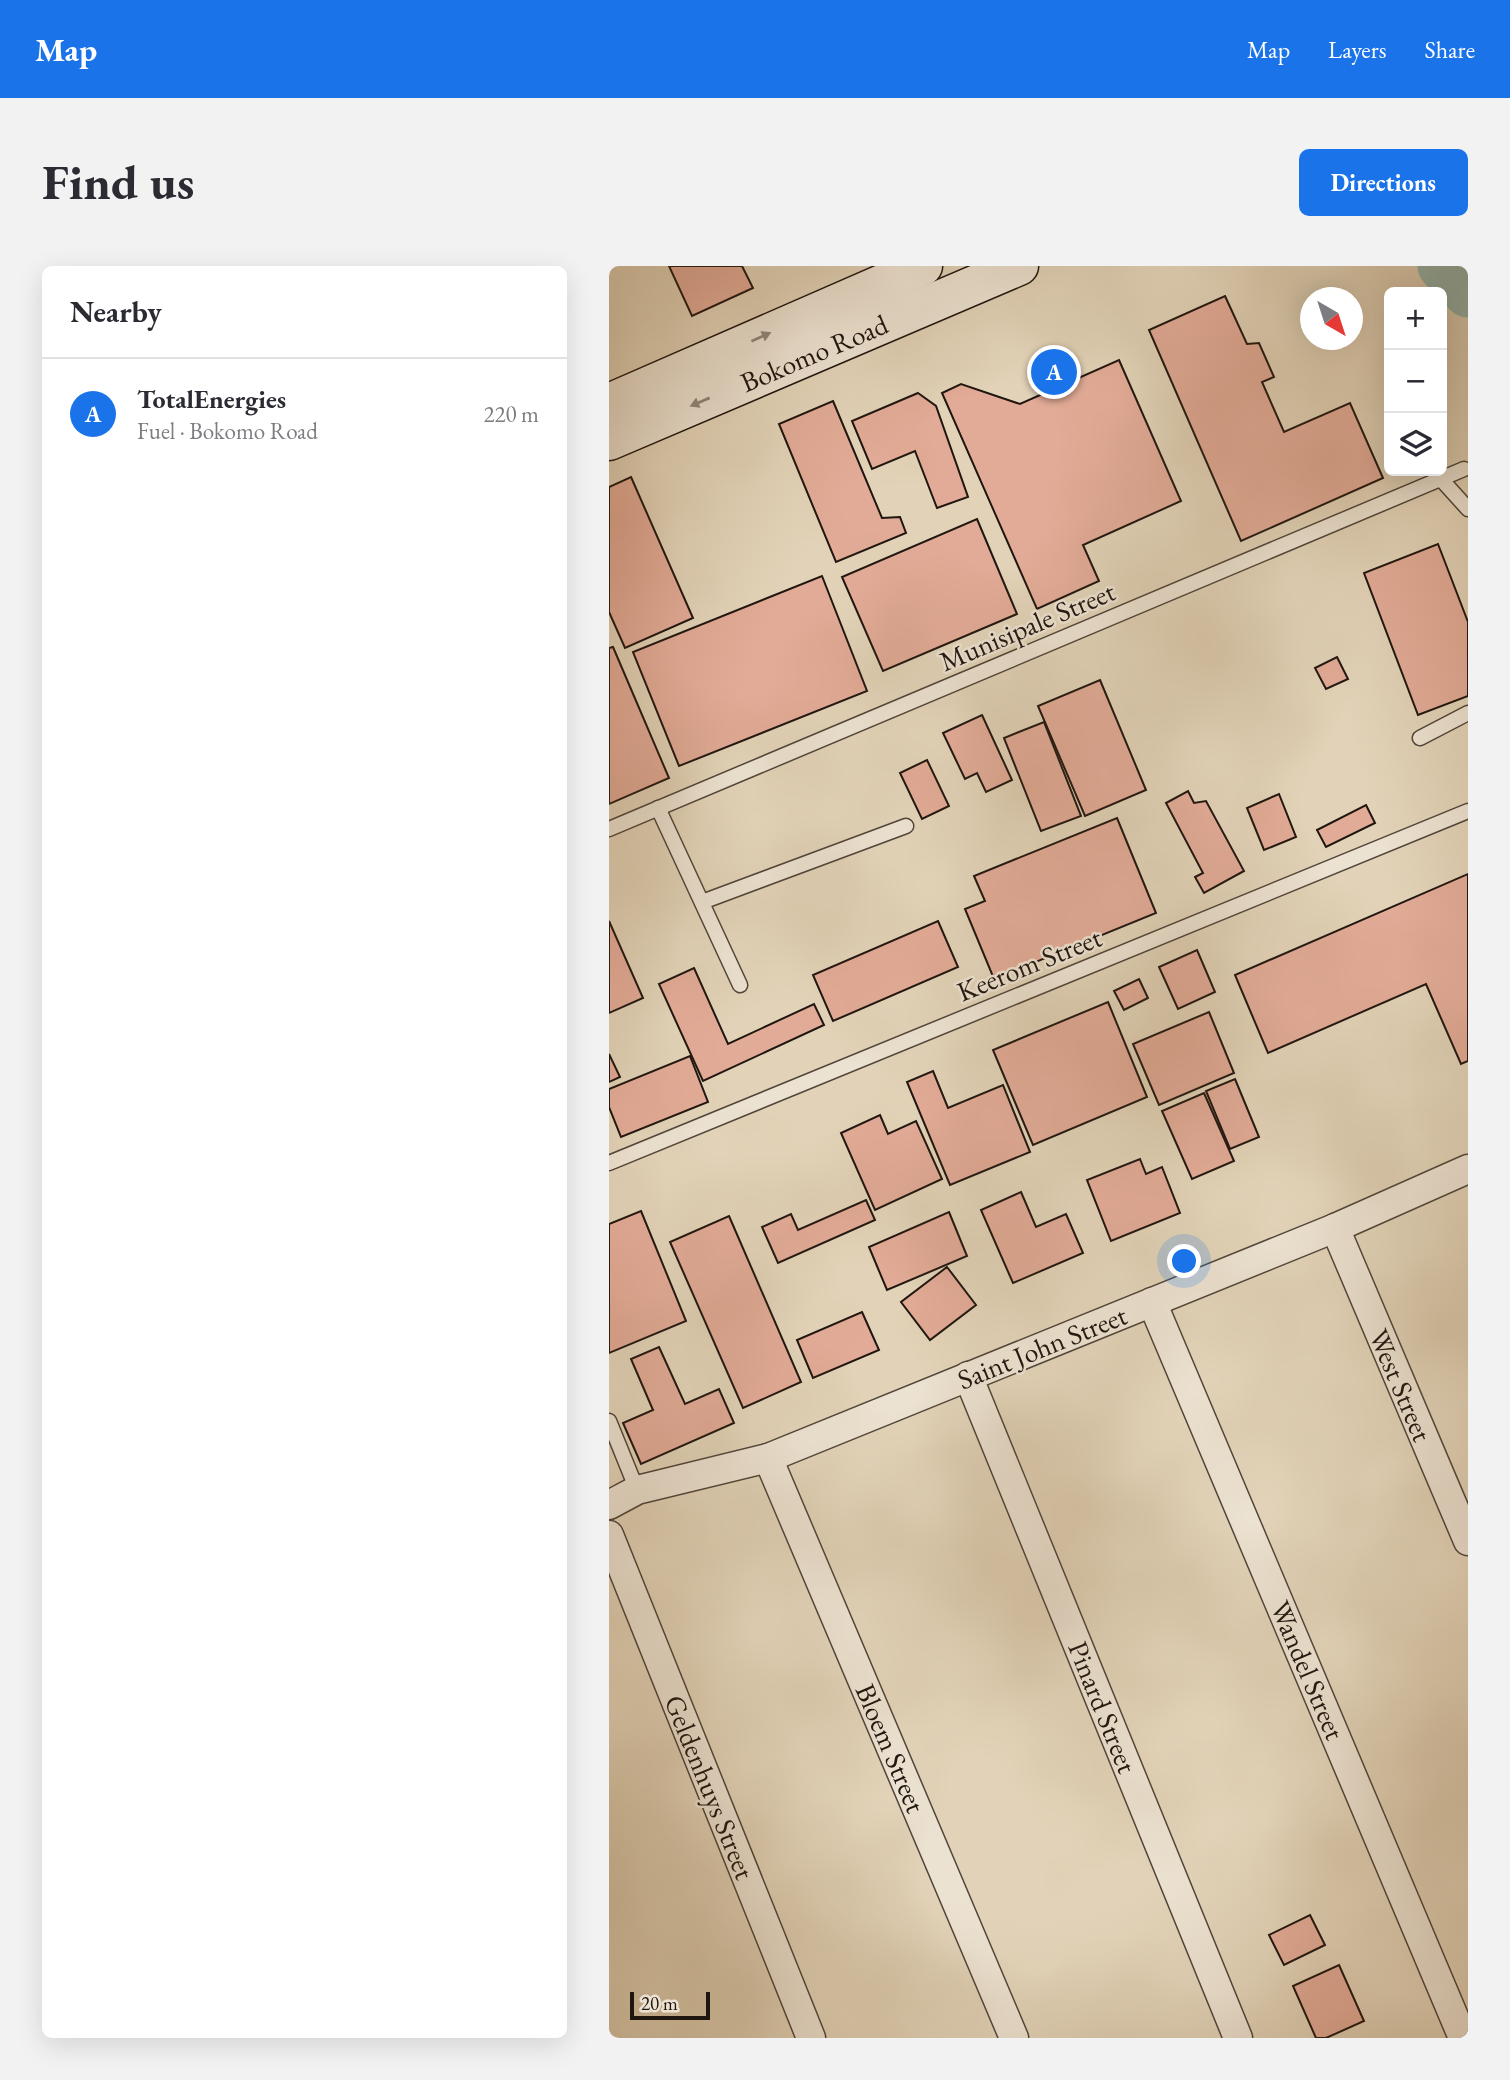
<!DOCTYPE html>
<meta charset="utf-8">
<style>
body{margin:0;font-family:"EB Garamond",serif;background:#f2f2f3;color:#2b2b33}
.controls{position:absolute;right:21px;top:21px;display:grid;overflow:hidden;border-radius:10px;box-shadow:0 7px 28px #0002}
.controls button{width:63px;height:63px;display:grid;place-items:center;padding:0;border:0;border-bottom:2px solid #e1e1e2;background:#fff;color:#2b2b33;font:35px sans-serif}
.compass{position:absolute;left:691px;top:21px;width:63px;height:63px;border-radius:50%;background:#fff;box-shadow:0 7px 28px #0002;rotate:141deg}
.scale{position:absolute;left:21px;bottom:18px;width:80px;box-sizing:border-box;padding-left:7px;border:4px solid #201610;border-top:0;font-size:19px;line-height:24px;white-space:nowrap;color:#201610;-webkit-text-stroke:5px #ece2d1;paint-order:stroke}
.you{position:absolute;left:576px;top:996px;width:24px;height:24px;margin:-18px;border:5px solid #fff;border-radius:50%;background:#1a73e8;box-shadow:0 0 0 10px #1a73e833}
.badge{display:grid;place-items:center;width:46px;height:46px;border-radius:50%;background:#1a73e8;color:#fff;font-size:23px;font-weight:700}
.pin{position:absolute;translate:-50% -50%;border:4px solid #fff;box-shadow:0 2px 7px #0006}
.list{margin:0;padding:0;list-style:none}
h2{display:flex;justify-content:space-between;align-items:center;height:91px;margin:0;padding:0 28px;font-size:30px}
h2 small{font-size:23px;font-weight:400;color:#7c7c81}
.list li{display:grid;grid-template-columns:46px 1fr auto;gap:21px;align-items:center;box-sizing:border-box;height:112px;padding:0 28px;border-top:2px solid #e1e1e2}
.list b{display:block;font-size:26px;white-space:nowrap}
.list p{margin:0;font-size:23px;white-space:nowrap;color:#7c7c81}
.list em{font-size:23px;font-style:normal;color:#7c7c81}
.icon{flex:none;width:38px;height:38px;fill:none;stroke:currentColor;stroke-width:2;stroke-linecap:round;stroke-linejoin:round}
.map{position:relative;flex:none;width:859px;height:1772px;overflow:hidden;border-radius:10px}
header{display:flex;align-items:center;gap:42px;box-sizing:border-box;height:98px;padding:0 35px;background:#1a73e8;color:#fff}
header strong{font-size:33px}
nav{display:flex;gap:38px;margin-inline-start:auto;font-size:24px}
.intro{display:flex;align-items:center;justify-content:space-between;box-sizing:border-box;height:168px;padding:0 42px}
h1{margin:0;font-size:49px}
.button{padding:18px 32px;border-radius:10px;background:#1a73e8;color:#fff;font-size:24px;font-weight:700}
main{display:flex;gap:42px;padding:0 42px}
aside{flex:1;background:#fff;border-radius:10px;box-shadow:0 7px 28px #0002}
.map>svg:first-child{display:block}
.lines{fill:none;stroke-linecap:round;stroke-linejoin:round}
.river{stroke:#95b7b1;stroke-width:49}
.building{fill:#e2ab97;stroke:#201610;stroke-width:2}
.service-casing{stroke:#50453a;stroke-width:17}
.minor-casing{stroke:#50453a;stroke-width:31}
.secondary-casing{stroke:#201610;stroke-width:41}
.service{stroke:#ece2d1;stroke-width:14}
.minor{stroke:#ece2d1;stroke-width:28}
.secondary{stroke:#ece2d1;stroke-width:38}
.oneway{fill:#90867a}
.labels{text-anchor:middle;stroke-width:5;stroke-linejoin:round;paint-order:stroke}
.street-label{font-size:28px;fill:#201610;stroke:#ece2d1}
</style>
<header>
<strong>Map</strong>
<nav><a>Map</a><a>Layers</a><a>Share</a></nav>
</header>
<div class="intro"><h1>Find us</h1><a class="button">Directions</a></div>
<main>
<aside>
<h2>Nearby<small></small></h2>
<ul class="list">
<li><span class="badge">A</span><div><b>TotalEnergies</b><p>Fuel · Bokomo Road</p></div><em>220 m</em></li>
</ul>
</aside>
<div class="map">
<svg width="859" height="1772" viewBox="0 0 859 1772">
<rect width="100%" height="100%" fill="#e2d3b8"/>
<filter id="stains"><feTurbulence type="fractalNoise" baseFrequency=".00286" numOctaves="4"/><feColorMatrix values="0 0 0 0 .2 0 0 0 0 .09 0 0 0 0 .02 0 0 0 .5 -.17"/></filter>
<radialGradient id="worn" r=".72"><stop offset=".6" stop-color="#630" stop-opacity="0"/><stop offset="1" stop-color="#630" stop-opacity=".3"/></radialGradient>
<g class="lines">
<!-- river -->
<path class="river" d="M833,0L859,27"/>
</g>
<!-- building -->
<g class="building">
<path d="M60,0H133L144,22L83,50Z"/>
<path d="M616,30L638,78L650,77L665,111L653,116L675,166L741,137L774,212L632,275L540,64Z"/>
<path d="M510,94L572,235L474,279L490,315L428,343L333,127L352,118L411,138Z"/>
<path d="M309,127L327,140L359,231L328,242L306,185L263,203L243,155Z"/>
<path d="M224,135L273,252L291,251L297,267L227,296L170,158Z"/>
<path d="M22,211L84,352L16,382L0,346V221Z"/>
<path d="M368,253L408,348L274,405L233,311Z"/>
<path d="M829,278L859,356V430L809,449L755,307Z"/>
<path d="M213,310L258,425L70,500L24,386Z"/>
<path d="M4,381L60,512L0,538V382Z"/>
<path d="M728,391L739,413L717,423L706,402Z"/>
<path d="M491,414L537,524L476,550L429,440Z"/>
<path d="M373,449L403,514L377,526L368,507L356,513L334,467Z"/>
<path d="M435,456L472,550L432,565L395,472Z"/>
<path d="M318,494L340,540L313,553L291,507Z"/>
<path d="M579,525L585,537L597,535L635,605L595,627L586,611L594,607L557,537Z"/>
<path d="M670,528L687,571L655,584L638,542Z"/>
<path d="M757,539L766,557L717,581L708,564Z"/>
<path d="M508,552L547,647L385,713L356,643L376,635L365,610Z"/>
<path d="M859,608V795L852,798L817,718L659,787L626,709Z"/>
<path d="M0,655L34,732L0,747Z"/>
<path d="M329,655L349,701L224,755L204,709Z"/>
<path d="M588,684L606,726L569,743L550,701Z"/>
<path d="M85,702L119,778L205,738L215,759L94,815L50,718Z"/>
<path d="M530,713L539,732L515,744L505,725Z"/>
<path d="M499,736L538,831L424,879L384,784Z"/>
<path d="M600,746L625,807L550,839L524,778Z"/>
<path d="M0,788L11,811L0,816Z"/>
<path d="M81,790L99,836L12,871L0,841V823Z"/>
<path d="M324,805L339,842L394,819L421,886L341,919L298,816Z"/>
<path d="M626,813L650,871L621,883L597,825Z"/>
<path d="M595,827L625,895L583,913L553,845Z"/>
<path d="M271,849L279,868L307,855L333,913L266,944L232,867Z"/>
<path d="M531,893L537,908L553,901L571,947L502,975L478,914Z"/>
<path d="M412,926L427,961L457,948L474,987L404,1017L372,944Z"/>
<path d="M257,934L266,954L169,997L153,961L182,948L189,964Z"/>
<path d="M32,945L77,1055L0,1087V958Z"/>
<path d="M340,946L358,990L278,1024L260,981Z"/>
<path d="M120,950L192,1116L134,1142L61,976Z"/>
<path d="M338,1001L367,1039L321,1074L292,1036Z"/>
<path d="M253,1046L270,1084L204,1112L188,1074Z"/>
<path d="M50,1081L76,1138L110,1123L125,1157L32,1198L14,1157L44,1144L22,1093Z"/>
<path d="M701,1649L716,1679L675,1699L660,1669Z"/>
<path d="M730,1699L755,1755L717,1772H707L684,1720Z"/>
</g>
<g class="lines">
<!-- service casing -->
<g class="service-casing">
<g id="service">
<path d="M831,212L859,243"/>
<path d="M811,472L859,447"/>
<path d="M49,542L131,719"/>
<path d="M0,563L855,203"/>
<path d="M93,636L297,560"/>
<path d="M0,897L859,545"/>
<path d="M0,1155L28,1224"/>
</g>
</g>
<!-- minor casing -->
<g class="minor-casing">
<g id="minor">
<path d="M726,962L859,1275"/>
<path d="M543,1036L854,1772"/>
<path d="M359,1110L629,1772"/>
<path d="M159,1192L405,1772"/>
<path d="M0,1239L28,1224L159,1192L726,962L859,903"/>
<path d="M0,1269L202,1772"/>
</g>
</g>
<!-- secondary casing -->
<g class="secondary-casing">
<g id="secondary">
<path d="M0,137L314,0"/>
<path d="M0,175L410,0"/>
</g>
</g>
<!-- service -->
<use href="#service" class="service"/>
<!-- minor -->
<use href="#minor" class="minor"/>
<!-- secondary -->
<use href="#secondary" class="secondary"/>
</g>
<!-- one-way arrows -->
<defs><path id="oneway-solid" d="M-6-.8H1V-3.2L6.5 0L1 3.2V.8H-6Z" transform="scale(1.75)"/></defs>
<g class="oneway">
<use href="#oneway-solid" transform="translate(152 71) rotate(-24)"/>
<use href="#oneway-solid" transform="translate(91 136) rotate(157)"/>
</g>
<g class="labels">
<!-- street labels -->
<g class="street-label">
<text transform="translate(205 87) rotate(-23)" y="10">Bokomo Road</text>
<text transform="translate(418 360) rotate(-23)" y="10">Munisipale Street</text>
<text transform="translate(420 698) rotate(-22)" y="10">Keerom Street</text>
<text transform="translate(433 1081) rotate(-22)" y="10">Saint John Street</text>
<text transform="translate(792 1119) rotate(67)" y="10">West Street</text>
<text transform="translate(699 1404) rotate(67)" y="10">Wandel Street</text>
<text transform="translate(494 1441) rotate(68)" y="10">Pinard Street</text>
<text transform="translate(282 1482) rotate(67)" y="10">Bloem Street</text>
<text transform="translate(101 1521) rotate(68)" y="10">Geldenhuys Street</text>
</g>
</g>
<rect width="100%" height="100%" filter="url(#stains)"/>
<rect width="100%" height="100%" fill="url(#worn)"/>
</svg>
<div class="controls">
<button>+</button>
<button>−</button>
<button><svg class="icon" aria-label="layers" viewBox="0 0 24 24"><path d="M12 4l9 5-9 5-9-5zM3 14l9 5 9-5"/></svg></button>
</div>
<svg class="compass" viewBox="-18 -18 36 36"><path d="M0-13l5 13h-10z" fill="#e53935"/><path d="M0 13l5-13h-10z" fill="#7c7c81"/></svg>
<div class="scale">20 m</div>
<div class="you"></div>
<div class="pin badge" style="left:445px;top:106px">A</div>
</div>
</main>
